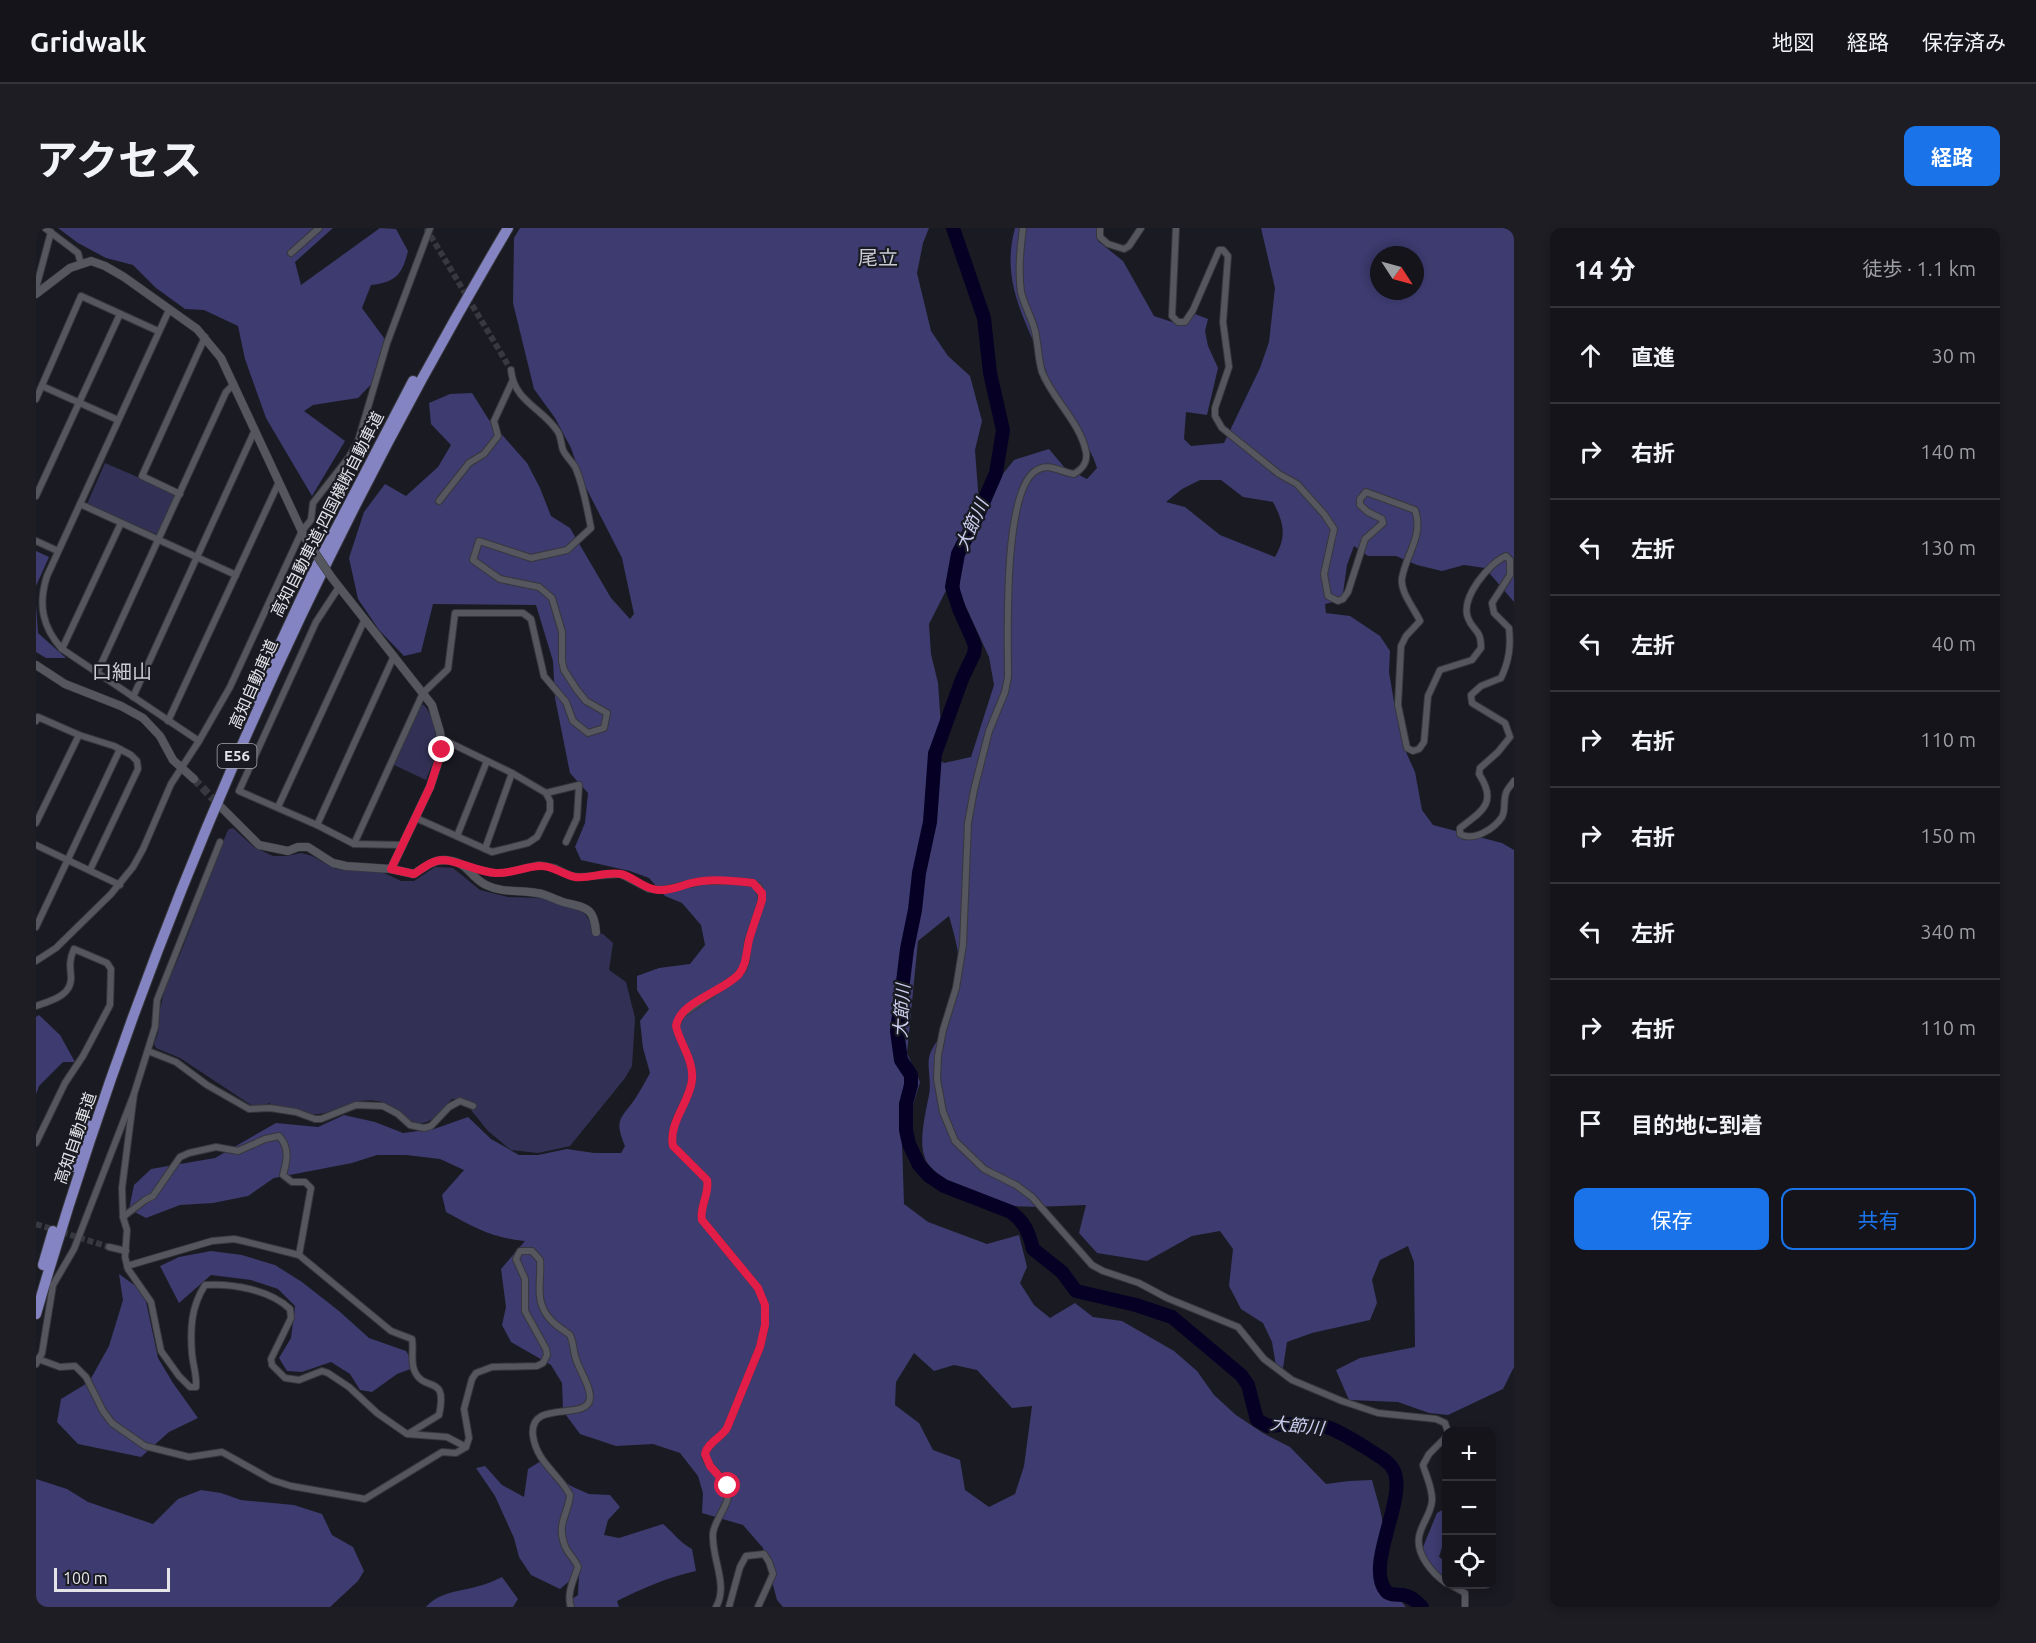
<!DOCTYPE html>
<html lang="ja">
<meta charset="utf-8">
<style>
body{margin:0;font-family:Ubuntu,"Noto Sans JP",sans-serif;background:#1d1d23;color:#f1f3f6}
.controls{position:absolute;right:18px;bottom:18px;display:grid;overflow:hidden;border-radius:12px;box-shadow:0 3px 9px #0003}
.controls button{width:54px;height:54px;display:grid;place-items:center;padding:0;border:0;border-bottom:2px solid #333339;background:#14141a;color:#f1f3f6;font:30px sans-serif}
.compass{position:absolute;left:1334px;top:18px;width:54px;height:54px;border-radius:50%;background:#14141a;box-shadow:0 3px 9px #0003;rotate:126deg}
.scale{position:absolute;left:18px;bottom:15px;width:116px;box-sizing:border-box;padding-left:6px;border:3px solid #e4e4e9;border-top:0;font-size:16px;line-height:21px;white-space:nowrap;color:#e4e4e9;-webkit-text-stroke:4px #1a1b22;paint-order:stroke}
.stop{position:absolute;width:18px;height:18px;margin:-14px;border:4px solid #e11d48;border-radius:50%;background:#fff}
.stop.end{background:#e11d48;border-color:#fff;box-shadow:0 2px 6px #0008}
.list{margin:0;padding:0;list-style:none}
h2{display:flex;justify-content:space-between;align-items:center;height:78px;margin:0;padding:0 24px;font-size:26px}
h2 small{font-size:20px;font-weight:400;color:#9d9ea2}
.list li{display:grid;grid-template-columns:39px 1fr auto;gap:18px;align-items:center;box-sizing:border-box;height:96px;padding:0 24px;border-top:2px solid #333339}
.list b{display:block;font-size:22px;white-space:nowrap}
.list em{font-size:20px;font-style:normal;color:#9d9ea2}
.actions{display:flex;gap:12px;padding:18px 24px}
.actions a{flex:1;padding:14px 0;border:2px solid #1a73e8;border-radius:12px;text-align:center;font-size:21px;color:#1a73e8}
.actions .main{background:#1a73e8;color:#fff}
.icon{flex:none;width:33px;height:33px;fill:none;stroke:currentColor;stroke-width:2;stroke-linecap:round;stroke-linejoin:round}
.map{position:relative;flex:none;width:1478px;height:1379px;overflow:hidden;border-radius:12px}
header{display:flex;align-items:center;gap:36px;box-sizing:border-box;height:84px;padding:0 30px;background:#14141a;border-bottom:2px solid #333339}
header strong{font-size:28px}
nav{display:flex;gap:33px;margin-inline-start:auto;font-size:21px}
.intro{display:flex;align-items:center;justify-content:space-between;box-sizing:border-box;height:144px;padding:0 36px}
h1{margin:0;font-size:42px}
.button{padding:15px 27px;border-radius:12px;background:#1a73e8;color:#fff;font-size:21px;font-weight:700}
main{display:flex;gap:36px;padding:0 36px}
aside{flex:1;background:#14141a;border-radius:12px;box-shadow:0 3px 9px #0003}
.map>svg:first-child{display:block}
.green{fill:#323155}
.forest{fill:#3d3b6f;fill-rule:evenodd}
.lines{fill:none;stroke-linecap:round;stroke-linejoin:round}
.river{stroke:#060025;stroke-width:14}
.minor-tunnel{stroke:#383940;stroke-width:6;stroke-dasharray:6 3;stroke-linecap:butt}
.tertiary-tunnel{stroke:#383940;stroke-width:8;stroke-dasharray:8 4;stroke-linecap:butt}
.minor-casing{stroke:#37373d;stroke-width:8}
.tertiary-casing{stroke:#37373d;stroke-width:9}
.motorway-casing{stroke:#37373d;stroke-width:12}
.minor{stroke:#56565f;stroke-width:6}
.tertiary{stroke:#56565f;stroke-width:8}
.motorway{stroke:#8484c3;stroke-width:10}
.tertiary-bridge-casing{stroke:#37373d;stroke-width:9;stroke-linecap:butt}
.tertiary-bridge{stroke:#56565f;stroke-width:8}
.route{stroke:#e11d48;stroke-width:8}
.labels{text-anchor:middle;stroke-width:4.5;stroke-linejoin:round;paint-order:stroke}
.shield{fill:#1a1b22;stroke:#a7a8ad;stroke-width:1.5}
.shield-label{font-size:15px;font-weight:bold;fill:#e4e4e9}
.street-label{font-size:16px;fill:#e4e4e9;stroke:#1a1b22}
.water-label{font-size:18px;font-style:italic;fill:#cdcff1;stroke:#1a1b22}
.quarter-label{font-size:20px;fill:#cacbd5;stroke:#1a1b22}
</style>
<header>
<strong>Gridwalk</strong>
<nav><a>地図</a><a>経路</a><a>保存済み</a></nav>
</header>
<div class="intro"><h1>アクセス</h1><a class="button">経路</a></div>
<main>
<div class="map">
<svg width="1478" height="1379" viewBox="0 0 1478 1379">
<rect width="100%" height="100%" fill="#1a1b22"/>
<!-- green -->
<g class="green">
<path d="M69,235L141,266L122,307L51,276Z"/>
<path d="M383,477H388C398,488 402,509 400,524C399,533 393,543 390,552L358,537Z"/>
<path d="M197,600L218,619L237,628H251L265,625L276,628L300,641L346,644L365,653H378L399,639L417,640L444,662L472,669L506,670L547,683L555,695V703L567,706L577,715L573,742L590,754L599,790L596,838L589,850L534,918L502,925L475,922L452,903L435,882L438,877L425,871H416C408,879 399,893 387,895C371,897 361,878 346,874C318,867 306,883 283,886C270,888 244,879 232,875L231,878L215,877L144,830L120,820L118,816L122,805L124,781L129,760L145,724L191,604L193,601Z"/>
</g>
<!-- forest -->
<g class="forest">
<path d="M22,0H297L259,34L265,57L344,0L360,1L372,23C366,47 360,54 335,57L326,80L348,110L346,145L322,170L277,177L268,183L309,213L276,268L230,190L209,131L202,98L168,82L149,81L120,60L97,37L70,30L42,15Z"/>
<path d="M484,0H893L887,15L881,45L895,103L912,128L934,148L946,193L939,222L943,276L978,232L1013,221L1029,240L1051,251L1061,240C1053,212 1031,193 1019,168C1014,157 1011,144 1006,133C987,88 965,51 979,0H1068L1062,13L1087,33L1118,88L1139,95L1159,86L1172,91L1169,103L1172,118L1182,140L1171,187L1150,184L1148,211L1155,218L1188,215L1224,140L1233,114L1239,60L1225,0H1478V374L1449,340L1428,337L1406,343L1381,337L1360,328H1332L1318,318L1311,337L1306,372L1289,376L1290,385L1314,388L1344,408L1354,423L1353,444L1359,480L1370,524L1379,544L1386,582L1397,597L1466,615L1478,622V1139L1467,1161L1412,1187L1393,1185L1362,1174L1313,1172L1300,1142L1324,1130L1379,1119L1378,1034L1372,1018L1344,1032L1336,1052L1341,1075L1334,1092L1276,1105L1251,1114L1247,1140L1240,1138L1236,1114L1227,1095L1205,1081L1193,1058L1197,1021L1184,1003L1156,1008L1111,1033L1061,1025L1043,1005L1050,977C1002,978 933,988 900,944C896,940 890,935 889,930C882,914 890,883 893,867C896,854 890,838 894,826C898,815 908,805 912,794C930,753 925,730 913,688L882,713L871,825L884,854L866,914L868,976L892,994L951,1016L983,1007L991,1039L984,1055L998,1077L1014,1090L1039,1075L1057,1089L1086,1093L1138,1123L1161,1143L1178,1167L1200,1187L1227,1205L1254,1219L1290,1256L1313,1253L1336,1252C1341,1271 1348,1290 1348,1310C1348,1320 1344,1336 1343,1348L1370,1379H747L741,1372L727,1320L707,1297L666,1285L667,1265L662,1248L644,1225L617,1216L580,1218L544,1206L527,1183L526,1155L515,1137L475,1114L466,1097L470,1079L465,1041L489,1013C456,1010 439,1000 410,984L406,967L428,942L404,931L370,927H341L316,935L238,950L212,968L177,975L144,977L110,990L93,981L98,957L115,941L179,930L240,895L282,899L308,887L339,894L367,905L398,901L432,889L455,911L483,927H502L531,921L558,925H585L589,918C578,891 584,892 599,871C604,863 609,854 614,845L607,820L604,793L613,781L601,762V748L623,740L654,736L669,717L665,697L646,675L629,668L613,650L594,643L545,632L539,619L549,595L552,565L534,545L519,470L517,433L500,377L397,376L385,424L368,428L343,402L322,371L313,330L328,284L349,256L370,268L402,239L415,217L395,196L393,175L414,166L436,165L453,192L491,235L504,260L515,288L534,300L575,370L594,391L598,386L586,330L546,252L535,220L519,190L498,161L477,75L478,10ZM1343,27H1379V63H1343ZM1164,252H1185L1207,269L1237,274C1248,295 1251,308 1239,329L1184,307L1149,279L1130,274L1146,261ZM923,337L924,366L953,429L958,457L935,529L908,535L892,524L905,498L902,455L895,426L893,396ZM878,1125L898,1143L918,1137L941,1142L976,1180L996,1178L988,1238L979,1266L953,1279L929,1262L924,1232L897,1222L883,1195L859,1177L860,1154Z"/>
<path d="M0,323L13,329L0,358Z"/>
<path d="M0,376L2,405L30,430H10L0,424Z"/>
<path d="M3,787L24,807L39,834H27L3,858L0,866V789Z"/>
<path d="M175,1023L206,1027L239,1037L266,1054L303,1083L333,1110L370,1123L380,1139L361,1146L336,1164L324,1162L314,1146L295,1134L266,1144L251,1143L243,1130L255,1110L259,1078L242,1061L215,1052L175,1047L143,1075L124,1038L143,1029Z"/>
<path d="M83,1046L108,1064L122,1130L137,1155L162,1190L133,1204L105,1229L42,1216L21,1194L25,1171L53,1154L73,1118L87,1072Z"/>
<path d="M505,1233L514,1246L537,1259L553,1266L574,1267L584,1279L572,1292L568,1307L583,1310L627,1296C638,1305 644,1315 656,1321L660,1343C632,1349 607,1360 581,1373L583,1379H530V1375L542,1367L543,1345L524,1361L495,1347L483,1329L478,1310L459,1268L440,1240L449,1238L466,1257L488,1269L492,1241Z"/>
<path d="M0,1251L31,1261L52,1274L117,1296L142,1271L165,1262L185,1265L205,1272L258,1277L286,1286L296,1307L317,1319L328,1343L322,1353L294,1379H0Z"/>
<path d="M1410,1280V1306L1403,1329L1410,1334V1350L1391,1337L1387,1319L1401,1285Z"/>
<path d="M466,1349L482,1371L477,1379H390C404,1363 424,1364 443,1358C451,1356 459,1352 466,1349Z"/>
</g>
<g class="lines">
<!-- river -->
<path class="river" d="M917,0L948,90L954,145L967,202L960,245L940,291L922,326L916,359L923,381L936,410L939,418L938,426L926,451L899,526L894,594L883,645L879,682L871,721L861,803L865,832L875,847V857L870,876V902L873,916L883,937L893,948L908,958L975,984C989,994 993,1005 997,1021L1026,1044L1040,1063L1100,1077L1136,1089L1205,1147L1212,1157L1221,1192L1232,1198C1250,1197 1273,1193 1291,1199C1305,1204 1319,1213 1332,1221C1340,1227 1352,1232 1357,1241C1373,1268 1328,1337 1350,1363C1355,1369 1365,1365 1371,1368C1377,1370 1382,1375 1386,1379"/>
<!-- minor-tunnel -->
<g class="minor-tunnel">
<path d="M390,0L475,142"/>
<path d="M0,996L73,1019"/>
</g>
<!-- tertiary-tunnel -->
<path class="tertiary-tunnel" d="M158,551L184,578"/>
<!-- minor casing -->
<g class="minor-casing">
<g id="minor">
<path d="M9,0L42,25L45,36"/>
<path d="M987,0C984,21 982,43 985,64C988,77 996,90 999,103C1002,116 1002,131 1006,144C1017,172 1044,194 1050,224C1052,235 1046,241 1038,246C1024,244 1012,233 998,244C967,269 972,408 972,449L969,464L953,503L938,562L932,595L927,717L920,760L907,802L902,828L901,851L907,884L919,913L948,941L980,957L996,969L1056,1037L1067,1043L1103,1055L1131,1070L1202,1099L1228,1131L1256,1152L1306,1173L1342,1185L1400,1191L1409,1195L1412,1204"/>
<path d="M1064,0V9L1072,16L1088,21L1093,18L1105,0"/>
<path d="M1140,0L1136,88L1142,94H1149L1157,82L1183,22H1187L1192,28L1187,94L1193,139L1179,180V188L1186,200L1243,246L1261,256L1288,286L1298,301L1288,346L1292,368L1302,373L1307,371L1312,364L1329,311L1347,295L1346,291L1332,284L1324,277V271L1330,264L1379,282C1388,308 1370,326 1366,350C1364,364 1378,380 1384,393L1370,408L1365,418L1362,477L1371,520L1377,523L1383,521L1388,514L1392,468L1404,442L1436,432L1445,420C1445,400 1437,404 1432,390C1424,370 1453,335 1470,328L1474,332V347L1456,375L1458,385L1473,400C1475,419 1473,433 1465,450L1445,458L1435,467L1436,475L1469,495L1474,509L1462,524L1444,540L1443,546C1462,575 1446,583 1424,600V606C1437,614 1458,601 1466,589C1470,582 1467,573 1470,565C1471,561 1476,556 1478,553"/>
<path d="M255,25L283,0"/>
<path d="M0,60L15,4"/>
<path d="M133,82L11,348C2,376 6,399 26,421L163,513"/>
<path d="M6,158L82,192"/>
<path d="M0,171L45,68L122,103"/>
<path d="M144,266L106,248L169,109"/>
<path d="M0,268L84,86"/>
<path d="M403,273L433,235L448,226L462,208L458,193L476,154"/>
<path d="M44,276L200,347"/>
<path d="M0,313L22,323"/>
<path d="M303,359L280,394L203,563L281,597L318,616L367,617"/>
<path d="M26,421L85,295"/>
<path d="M61,445L190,164L198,156"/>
<path d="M97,469L219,202"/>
<path d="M0,493L2,489L43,507L78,518L95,527L101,533L102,541L54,642"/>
<path d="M132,493L243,254"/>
<path d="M510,565L543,557L541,590L530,614"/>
<path d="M242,579L328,393"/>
<path d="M380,590L456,624L492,615L501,609L514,583V573L510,565L476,545L404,510"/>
<path d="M0,595L43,507"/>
<path d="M281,597L358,428"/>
<path d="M421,608L451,533"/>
<path d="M318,616L387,465L412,441L419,385H487L495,391L508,448L530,474L537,493L552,505L568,500L571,485L550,473L541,462L528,442L526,433V404L516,370L503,359L464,351L437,332L443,313L495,330L531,322L555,300C551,281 548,260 540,241C537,234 530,229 527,222C525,216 525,209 522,204C507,180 478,174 475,142"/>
<path d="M0,617L84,657"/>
<path d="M449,621L476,545"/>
<path d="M432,639L457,645H468L503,637L519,640L535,648L543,649L584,646L613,661L627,662L666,653H698L717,655L723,659L726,672L712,713L710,733L707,741L700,749L645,787L640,798C644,816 658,832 656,852C654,874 631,895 637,918L671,952C674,966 663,978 666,992L722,1060L729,1077V1097L724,1119L691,1200C685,1210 672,1214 669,1226C671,1242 690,1247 692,1261C695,1276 679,1290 677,1305C675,1330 693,1357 680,1379"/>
<path d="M0,699L84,521"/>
<path d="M0,733L20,720L75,666L97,639L107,621L135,556L163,513L194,459L266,303L275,292L277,275L313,229L322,213L351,115L394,0"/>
<path d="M0,778C14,773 36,768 35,749C34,738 33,732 38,721L71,735L75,741L74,777L47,828L29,855L0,915"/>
<path d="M112,823L140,834L171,857L213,881L234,880L260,884L279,891H285L320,877L347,878L362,886L374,897L388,900L395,898L413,879L424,873L437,878"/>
<path d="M98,866L86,960L87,989L91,1002L89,1029L92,1041L115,1074L125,1123L143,1148L154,1159H160C161,1147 157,1137 156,1126C154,1100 155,1079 169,1057C196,1055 234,1062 254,1081L255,1090L235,1131L236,1137L249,1150L263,1152L286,1143L292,1145L313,1159L341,1185L371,1206L411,1209L430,1219"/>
<path d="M87,989L109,972L117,968L144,929L153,925L180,919L202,923L229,911L243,908C254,920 251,933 247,947L256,954H269L275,960L263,1027"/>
<path d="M73,1019L90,1023"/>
<path d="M91,1038L176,1013L198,1011L207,1013L263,1027L355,1103L376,1111C378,1122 374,1134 379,1144C389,1165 412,1145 403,1187L372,1206"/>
<path d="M2,1131L24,1139L39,1138L50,1149L67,1183L76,1195L109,1218L153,1229L186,1224L236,1252L255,1258L329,1271L406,1224L420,1225L430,1219L433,1210L428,1181L436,1151L440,1145L456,1139L501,1138L507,1135L511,1127L510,1121L489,1083V1051L480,1031L484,1023H496L504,1032C506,1054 497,1073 515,1092C520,1098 528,1102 534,1107C538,1115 537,1125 541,1134C545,1145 554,1157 554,1169C554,1195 492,1169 497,1208C501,1235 523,1246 534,1267C532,1287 520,1296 529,1318C532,1326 539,1331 542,1339C538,1351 530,1366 535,1379"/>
<path d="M0,1136L6,1125L17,1057L38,1021L98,866L119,799L121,772L184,614"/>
<path d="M1410,1209L1393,1226L1387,1237C1390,1248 1397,1261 1396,1273C1395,1286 1385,1296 1383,1309C1380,1327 1397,1346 1410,1355"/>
<path d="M1413,1356L1429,1365V1379"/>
<path d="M693,1379L704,1339L710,1328L728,1326L733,1334L737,1346L722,1379"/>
</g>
</g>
<!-- tertiary casing -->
<g class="tertiary-casing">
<g id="tertiary">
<path d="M0,66L34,40L55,33L69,38L88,49L161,101L185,130L269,310"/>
<path d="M296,350L396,477L404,504L406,522L394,559L355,641"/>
<path d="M0,437L29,456L85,478L107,490L124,508L137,532L158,551"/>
<path d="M184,578L223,617L252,623L262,619H272L297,635L310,638L355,641L378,646C387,640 397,632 408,632C433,633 432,648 450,657C466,665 484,662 501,665C510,666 518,671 527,674C549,680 558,678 560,704"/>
</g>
</g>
<!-- motorway casing -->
<g class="motorway-casing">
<g id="motorway">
<path d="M219,470L277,345L377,153"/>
<path d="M37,939L52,897"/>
<path d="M7,1037L17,1003"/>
<path d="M0,1086C110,706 270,340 472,0"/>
</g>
</g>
<!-- minor -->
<use href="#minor" class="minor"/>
<!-- tertiary -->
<use href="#tertiary" class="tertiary"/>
<!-- motorway -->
<use href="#motorway" class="motorway"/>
<!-- tertiary-bridge casing -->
<g class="tertiary-bridge-casing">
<path id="tertiary-bridge" d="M269,310L296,350"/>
</g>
<!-- tertiary-bridge -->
<use href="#tertiary-bridge" class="tertiary-bridge"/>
</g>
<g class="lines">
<!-- route -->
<path class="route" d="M406,522L394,559L355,641L378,646C387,640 396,632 407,632C425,633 441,644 460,645C475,646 490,638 505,638C518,638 527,647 539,649C554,651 570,643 585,646C598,649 607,661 622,662C638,663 651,654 667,653C683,651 701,653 717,655L726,665V672C722,685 717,698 713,712C710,724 711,736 703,746C687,764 644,773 640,798C644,816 658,832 656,852C654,874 632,895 637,918L671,952C674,966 663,979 666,992L722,1060L729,1077V1097L724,1119L691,1200C685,1210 672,1214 669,1226L674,1238L692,1258"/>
</g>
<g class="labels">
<!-- shield labels -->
<rect class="shield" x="181.5" y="516" width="39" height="24" rx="4.5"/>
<g class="shield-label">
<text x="201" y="533">E56</text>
</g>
<!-- street labels -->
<g class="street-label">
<text transform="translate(291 286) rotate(-63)" y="6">高知自動車道;四国横断自動車道</text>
<text transform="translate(217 456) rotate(-66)" y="6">高知自動車道</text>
<text transform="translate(39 910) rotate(-71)" y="6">高知自動車道</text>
</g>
<!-- water labels -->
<g class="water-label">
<text transform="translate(936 297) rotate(-66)" y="6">大節川</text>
<text transform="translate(866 783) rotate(-87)" y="6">大節川</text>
<text transform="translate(1261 1198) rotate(6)" y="6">大節川</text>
</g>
<!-- quarter labels -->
<g class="quarter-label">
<text x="842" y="37">尾立</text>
<text x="86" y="451">口細山</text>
</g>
</g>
</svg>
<div class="controls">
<button>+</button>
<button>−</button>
<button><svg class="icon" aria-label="locate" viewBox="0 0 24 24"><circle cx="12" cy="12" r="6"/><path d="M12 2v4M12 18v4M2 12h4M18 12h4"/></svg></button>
</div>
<svg class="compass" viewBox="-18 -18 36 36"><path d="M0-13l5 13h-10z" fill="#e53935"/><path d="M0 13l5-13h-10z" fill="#9d9ea2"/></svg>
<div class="scale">100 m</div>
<div class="stop" style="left:692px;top:1258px"></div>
<div class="stop end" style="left:406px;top:522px"></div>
</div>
<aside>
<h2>14 分<small>徒歩 · 1.1 km</small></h2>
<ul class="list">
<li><svg class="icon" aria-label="ahead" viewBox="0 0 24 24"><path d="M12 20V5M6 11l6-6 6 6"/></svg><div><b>直進</b></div><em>30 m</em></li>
<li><svg class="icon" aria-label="right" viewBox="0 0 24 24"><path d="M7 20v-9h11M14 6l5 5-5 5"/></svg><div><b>右折</b></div><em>140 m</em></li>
<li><svg class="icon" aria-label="left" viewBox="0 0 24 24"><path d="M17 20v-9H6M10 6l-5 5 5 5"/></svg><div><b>左折</b></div><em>130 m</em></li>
<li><svg class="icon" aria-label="left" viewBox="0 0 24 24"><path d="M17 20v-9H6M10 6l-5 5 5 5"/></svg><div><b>左折</b></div><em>40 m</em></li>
<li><svg class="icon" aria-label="right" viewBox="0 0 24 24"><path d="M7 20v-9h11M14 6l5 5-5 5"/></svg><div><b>右折</b></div><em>110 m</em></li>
<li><svg class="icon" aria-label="right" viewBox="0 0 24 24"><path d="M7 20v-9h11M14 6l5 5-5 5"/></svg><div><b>右折</b></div><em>150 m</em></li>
<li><svg class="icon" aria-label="left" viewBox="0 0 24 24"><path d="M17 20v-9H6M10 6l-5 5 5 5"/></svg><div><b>左折</b></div><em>340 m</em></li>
<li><svg class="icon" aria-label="right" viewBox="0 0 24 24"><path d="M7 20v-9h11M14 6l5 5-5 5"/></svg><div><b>右折</b></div><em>110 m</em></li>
<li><svg class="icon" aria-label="arrive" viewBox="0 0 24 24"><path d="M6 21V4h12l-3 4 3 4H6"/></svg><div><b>目的地に到着</b></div></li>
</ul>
<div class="actions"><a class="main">保存</a><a>共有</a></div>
</aside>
</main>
